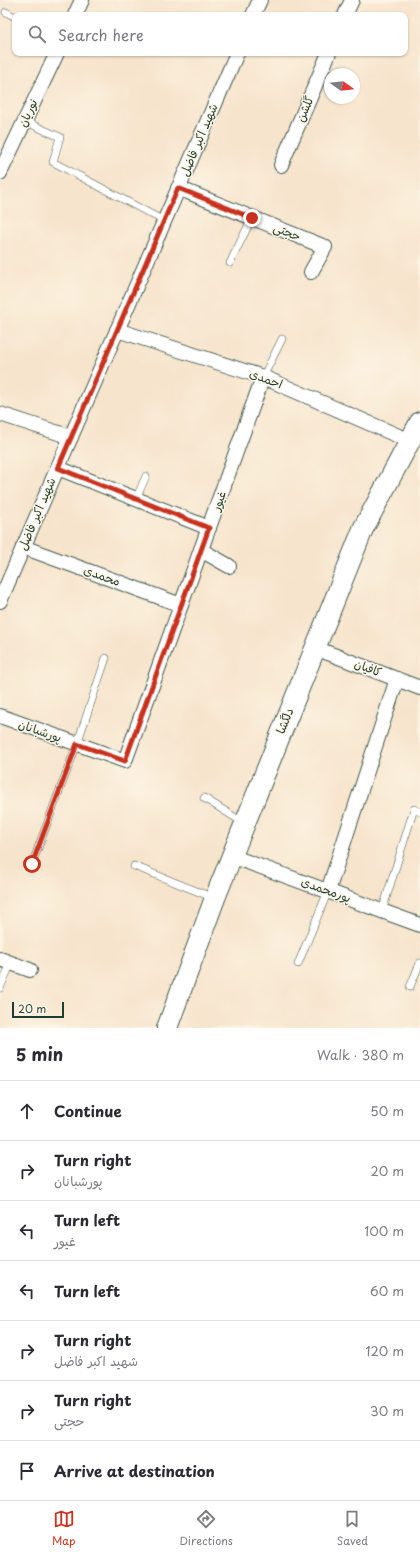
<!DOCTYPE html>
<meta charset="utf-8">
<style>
body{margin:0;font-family:"Playpen Sans","Playpen Sans Arabic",sans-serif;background:#f2f2f3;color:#2b2b33}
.compass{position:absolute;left:324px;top:68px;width:36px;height:36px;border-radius:50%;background:#fff;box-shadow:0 1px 3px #0004;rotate:105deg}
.scale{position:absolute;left:12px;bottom:10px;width:52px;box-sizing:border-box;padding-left:4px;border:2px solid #1f3d34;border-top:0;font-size:11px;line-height:14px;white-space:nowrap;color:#1f3d34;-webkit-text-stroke:3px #fcf5e5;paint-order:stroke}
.stop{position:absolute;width:12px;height:12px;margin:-9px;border:3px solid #c8321e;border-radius:50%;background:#fff}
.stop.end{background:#c8321e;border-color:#fff;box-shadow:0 1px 4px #0008}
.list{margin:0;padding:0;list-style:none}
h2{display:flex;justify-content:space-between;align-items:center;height:52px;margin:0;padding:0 16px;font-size:17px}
h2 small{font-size:13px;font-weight:400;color:#7c7c81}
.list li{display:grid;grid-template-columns:26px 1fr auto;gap:12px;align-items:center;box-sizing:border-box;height:60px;padding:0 16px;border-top:1px solid #e1e1e2}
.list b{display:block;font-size:15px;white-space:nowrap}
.list p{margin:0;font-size:13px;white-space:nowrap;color:#7c7c81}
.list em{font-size:13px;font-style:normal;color:#7c7c81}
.icon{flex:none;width:22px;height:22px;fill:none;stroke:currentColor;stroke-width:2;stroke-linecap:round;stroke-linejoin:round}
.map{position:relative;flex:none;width:420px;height:1028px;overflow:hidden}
.search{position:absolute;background:#fff;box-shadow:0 1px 3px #0004;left:12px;right:12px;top:12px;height:44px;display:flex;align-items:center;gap:10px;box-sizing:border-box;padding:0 14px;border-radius:8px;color:#7c7c81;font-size:15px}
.sheet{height:472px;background:#fff}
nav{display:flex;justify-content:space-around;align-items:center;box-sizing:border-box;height:56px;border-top:1px solid #e1e1e2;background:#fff;font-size:11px;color:#7c7c81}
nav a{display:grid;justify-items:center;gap:2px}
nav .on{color:#c8321e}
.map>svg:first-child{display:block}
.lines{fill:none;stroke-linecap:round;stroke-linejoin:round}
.lane-casing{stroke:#3f564b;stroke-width:8}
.street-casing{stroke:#3f564b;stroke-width:16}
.secondary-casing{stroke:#3f564b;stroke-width:22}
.lane{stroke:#fff;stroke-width:7}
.street{stroke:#fff;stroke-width:14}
.secondary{stroke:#fff;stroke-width:20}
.route{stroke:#c8321e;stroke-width:5}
.labels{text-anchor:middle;stroke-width:3;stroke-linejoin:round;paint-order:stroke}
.street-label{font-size:12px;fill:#1f3d34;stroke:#fcf5e5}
</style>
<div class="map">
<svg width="420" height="1028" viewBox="0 0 420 1028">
<rect width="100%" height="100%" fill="#fcf5e5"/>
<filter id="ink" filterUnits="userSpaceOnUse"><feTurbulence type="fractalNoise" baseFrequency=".025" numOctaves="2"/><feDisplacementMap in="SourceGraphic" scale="8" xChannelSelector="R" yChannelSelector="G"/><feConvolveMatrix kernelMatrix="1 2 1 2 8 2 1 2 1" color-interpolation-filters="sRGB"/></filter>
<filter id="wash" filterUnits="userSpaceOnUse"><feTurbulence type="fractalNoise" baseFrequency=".012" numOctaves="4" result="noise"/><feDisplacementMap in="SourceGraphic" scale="16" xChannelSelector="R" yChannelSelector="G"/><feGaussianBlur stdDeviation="0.9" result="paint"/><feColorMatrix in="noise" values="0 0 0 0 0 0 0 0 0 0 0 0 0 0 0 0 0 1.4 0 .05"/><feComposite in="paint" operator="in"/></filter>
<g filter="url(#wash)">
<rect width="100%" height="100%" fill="#f7e4cc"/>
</g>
<g filter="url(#ink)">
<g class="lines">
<!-- lane casing -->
<g class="lane-casing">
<g id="lane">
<path d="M6,12L15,17"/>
<path d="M24,121L60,137L53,162L164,221"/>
<path d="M230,263L252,218"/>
<path d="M263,377L282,339"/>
<path d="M136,499L146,476"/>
<path d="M204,798L244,823"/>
<path d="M32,864L77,744L106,658"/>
<path d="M134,866L214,898"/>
<path d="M382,911L414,809L420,812"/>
<path d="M298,964L328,891"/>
<path d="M410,987L420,963"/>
<path d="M0,988L11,963"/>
</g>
</g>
<!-- street casing -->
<g class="street-casing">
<g id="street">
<path d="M75,15L82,0"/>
<path d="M253,15L260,0"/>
<path d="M345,15L352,0"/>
<path d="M281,165L329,53"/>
<path d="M0,173L57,53"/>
<path d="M178,188L325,247L311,272"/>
<path d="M117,330L263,377L410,441"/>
<path d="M0,414L71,437"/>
<path d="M58,468L209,528"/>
<path d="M23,547L181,605"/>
<path d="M201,550L229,566"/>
<path d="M0,601L237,53"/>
<path d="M315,648L420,688"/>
<path d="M0,716L125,761L263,377"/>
<path d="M231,856L420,925"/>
<path d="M328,891L397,679"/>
<path d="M0,959L30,970"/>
</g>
</g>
<!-- secondary casing -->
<g class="secondary-casing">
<path id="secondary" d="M167,1028L215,898L363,529L420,422"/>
</g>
<!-- lane -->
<use href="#lane" class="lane"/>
<!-- street -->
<use href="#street" class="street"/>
<!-- secondary -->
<use href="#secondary" class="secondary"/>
</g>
</g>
<g class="lines" filter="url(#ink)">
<!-- route -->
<path class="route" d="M32,864L77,744L125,761L209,528L58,468L178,188L252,218"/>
</g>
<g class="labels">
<!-- street labels -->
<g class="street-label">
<text transform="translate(305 109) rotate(-67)" y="4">گلشن</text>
<text transform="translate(28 113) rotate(-65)" y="4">نوریان</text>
<text transform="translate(199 140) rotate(-67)" y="4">شهید اکبر فاضل</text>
<text transform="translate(287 232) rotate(22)" y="4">حجتی</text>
<text transform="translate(266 379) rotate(21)" y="4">احمدی</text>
<text transform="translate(219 501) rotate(-70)" y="4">غیور</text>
<text transform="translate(37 514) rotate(-67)" y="4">شهید اکبر فاضل</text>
<text transform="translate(102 576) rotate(20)" y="4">محمدی</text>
<text transform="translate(368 668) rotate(21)" y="4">کافیان</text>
<text transform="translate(285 721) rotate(-68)" y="4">دلگشا</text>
<text transform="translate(40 731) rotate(19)" y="4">پورشبانان</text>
<text transform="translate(326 890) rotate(20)" y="4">پورمحمدی</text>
</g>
</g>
</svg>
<svg class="compass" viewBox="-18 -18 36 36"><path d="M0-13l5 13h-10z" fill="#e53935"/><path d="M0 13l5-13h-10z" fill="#7c7c81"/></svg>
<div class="scale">20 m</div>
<div class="stop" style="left:32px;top:864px"></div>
<div class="stop end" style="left:252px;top:218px"></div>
<div class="search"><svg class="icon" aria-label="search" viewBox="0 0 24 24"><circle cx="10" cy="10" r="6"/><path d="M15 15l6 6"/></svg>Search here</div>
</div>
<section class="sheet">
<h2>5 min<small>Walk · 380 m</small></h2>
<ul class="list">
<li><svg class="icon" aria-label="ahead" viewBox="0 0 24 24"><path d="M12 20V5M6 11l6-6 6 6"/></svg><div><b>Continue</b></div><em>50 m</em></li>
<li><svg class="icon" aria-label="right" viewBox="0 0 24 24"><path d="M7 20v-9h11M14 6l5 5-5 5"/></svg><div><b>Turn right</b><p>پورشبانان</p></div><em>20 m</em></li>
<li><svg class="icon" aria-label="left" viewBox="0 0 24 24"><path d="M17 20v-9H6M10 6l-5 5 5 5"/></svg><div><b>Turn left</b><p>غیور</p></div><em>100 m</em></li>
<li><svg class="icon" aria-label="left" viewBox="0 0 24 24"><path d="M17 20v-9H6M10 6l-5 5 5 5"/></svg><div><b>Turn left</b></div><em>60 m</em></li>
<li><svg class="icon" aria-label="right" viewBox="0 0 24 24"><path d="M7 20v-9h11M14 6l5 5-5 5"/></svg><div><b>Turn right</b><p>شهید اکبر فاضل</p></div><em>120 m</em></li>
<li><svg class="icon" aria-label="right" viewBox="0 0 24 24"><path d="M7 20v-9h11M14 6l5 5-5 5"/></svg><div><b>Turn right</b><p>حجتی</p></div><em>30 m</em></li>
<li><svg class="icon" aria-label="arrive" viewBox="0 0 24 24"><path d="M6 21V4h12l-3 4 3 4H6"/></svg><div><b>Arrive at destination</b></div></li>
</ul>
</section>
<nav>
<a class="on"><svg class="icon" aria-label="map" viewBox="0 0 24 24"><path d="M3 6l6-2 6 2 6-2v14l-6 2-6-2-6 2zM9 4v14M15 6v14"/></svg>Map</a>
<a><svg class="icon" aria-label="directions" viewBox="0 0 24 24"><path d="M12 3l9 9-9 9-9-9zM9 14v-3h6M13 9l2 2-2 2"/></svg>Directions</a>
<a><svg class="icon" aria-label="saved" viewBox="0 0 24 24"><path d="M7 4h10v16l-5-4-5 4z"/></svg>Saved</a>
</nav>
